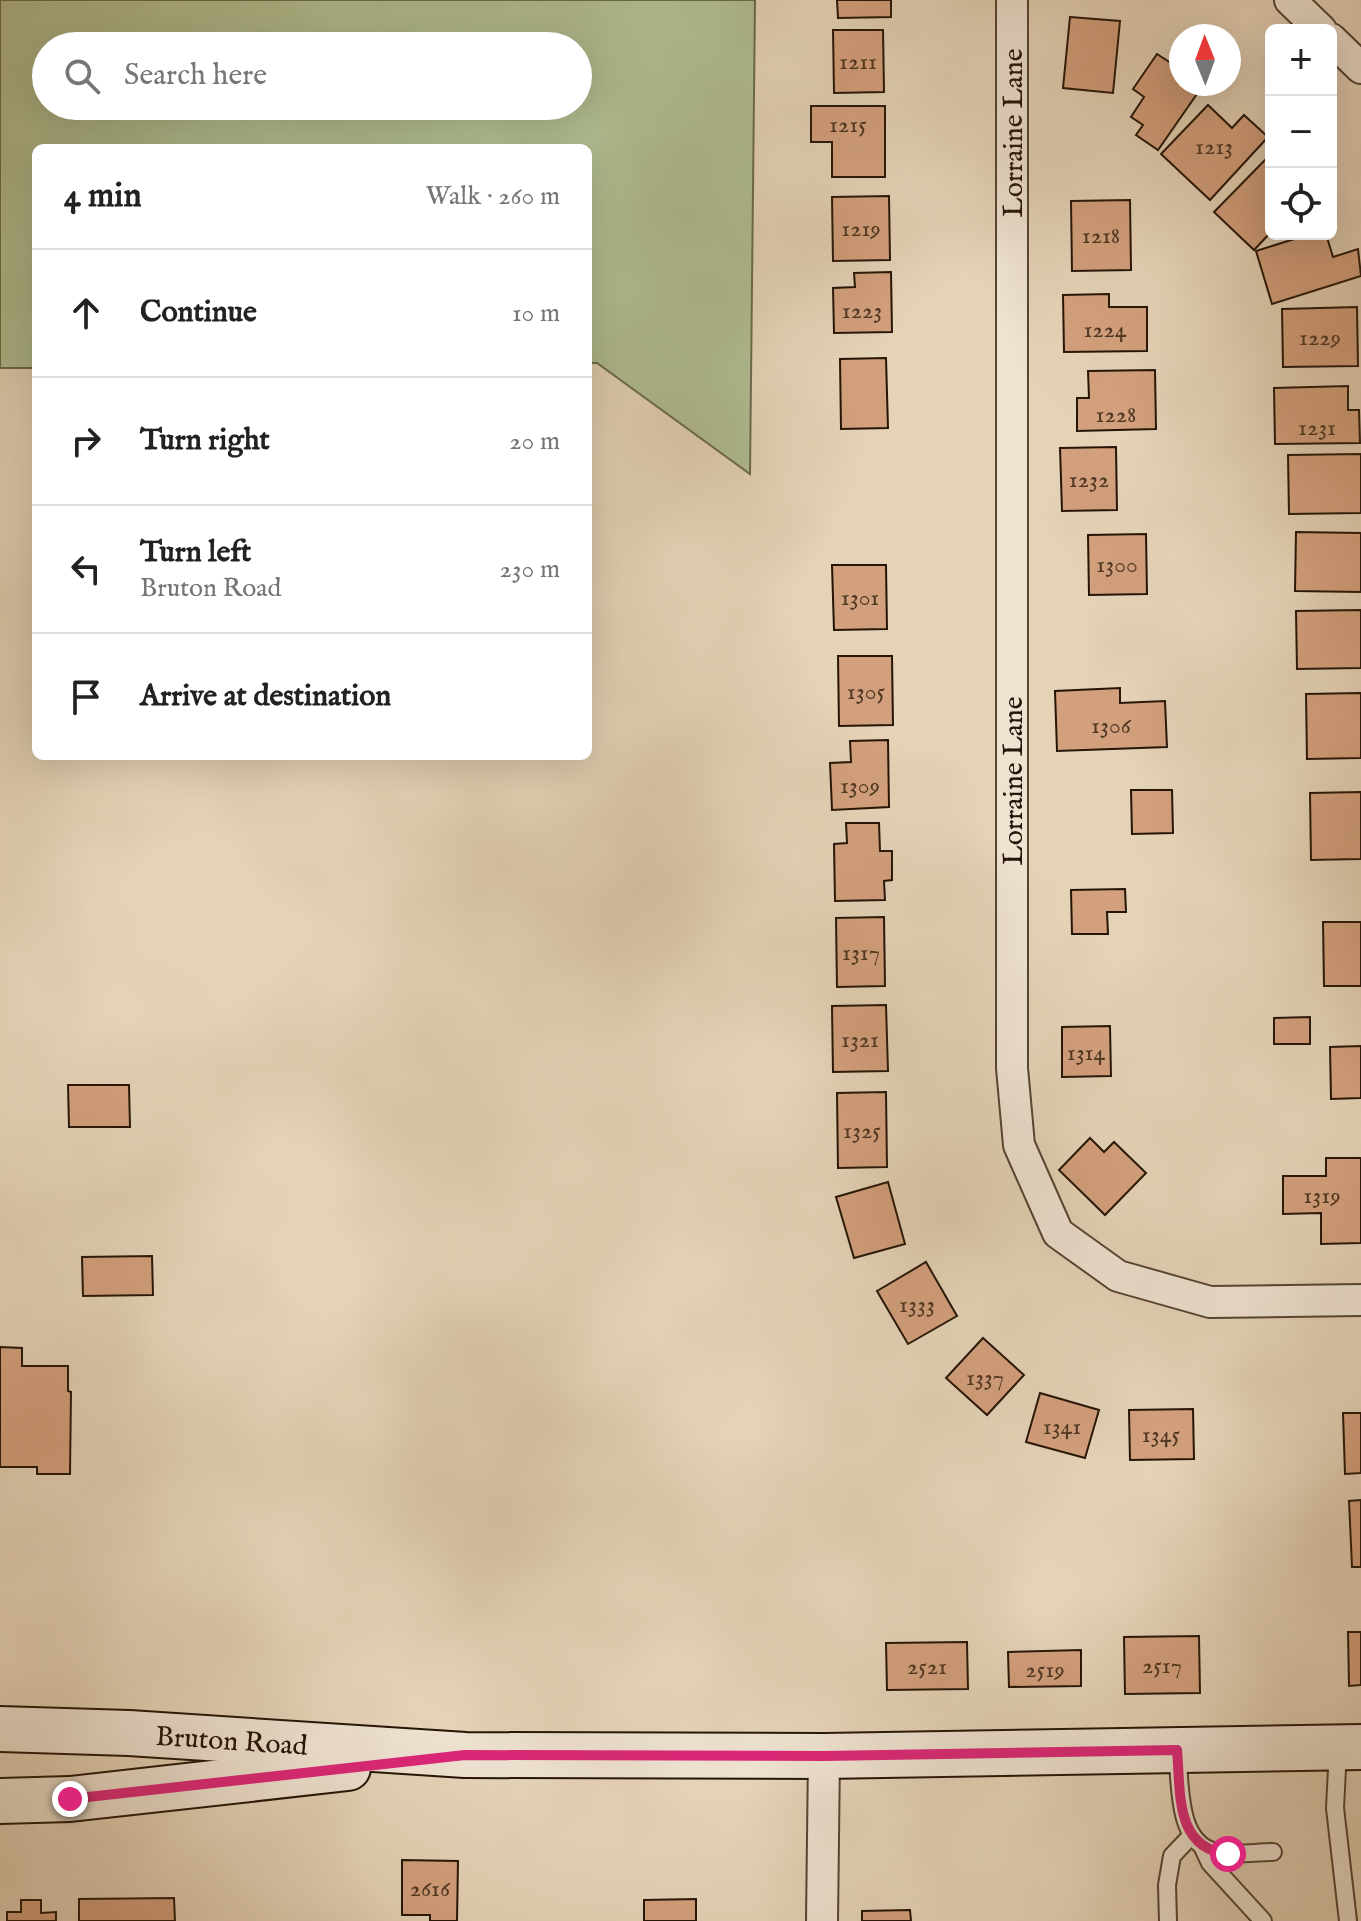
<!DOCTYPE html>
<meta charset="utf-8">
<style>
body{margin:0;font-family:"IM FELL English",serif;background:#f6f6f6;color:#222}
.controls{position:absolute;right:24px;top:24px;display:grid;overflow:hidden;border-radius:12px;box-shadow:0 8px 32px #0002}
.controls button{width:72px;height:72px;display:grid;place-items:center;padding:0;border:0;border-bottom:2px solid #e0e0e0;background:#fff;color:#222;font:40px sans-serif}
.compass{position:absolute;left:1169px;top:24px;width:72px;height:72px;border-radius:50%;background:#fff;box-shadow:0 8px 32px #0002;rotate:359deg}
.stop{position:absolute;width:24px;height:24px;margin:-18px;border:6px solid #db2777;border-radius:50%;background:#fff}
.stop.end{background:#db2777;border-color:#fff;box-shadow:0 2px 8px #0008}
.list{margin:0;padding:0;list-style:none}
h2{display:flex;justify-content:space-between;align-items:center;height:104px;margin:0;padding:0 32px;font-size:34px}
h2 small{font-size:26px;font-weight:400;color:#767676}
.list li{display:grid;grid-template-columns:52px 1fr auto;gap:24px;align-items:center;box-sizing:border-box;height:128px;padding:0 32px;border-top:2px solid #e0e0e0}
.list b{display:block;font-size:30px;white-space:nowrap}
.list p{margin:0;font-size:26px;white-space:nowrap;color:#767676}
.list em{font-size:26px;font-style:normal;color:#767676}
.icon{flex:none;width:44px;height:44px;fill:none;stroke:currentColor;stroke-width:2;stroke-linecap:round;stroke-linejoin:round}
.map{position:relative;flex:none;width:1361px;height:1921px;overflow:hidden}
.search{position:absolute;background:#fff;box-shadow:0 8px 32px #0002;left:32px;top:32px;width:560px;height:88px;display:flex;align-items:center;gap:20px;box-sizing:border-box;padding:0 28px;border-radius:44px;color:#767676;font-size:30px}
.panel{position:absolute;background:#fff;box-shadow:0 8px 32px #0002;left:32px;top:144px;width:560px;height:616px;border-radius:12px}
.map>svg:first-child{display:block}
.green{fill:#b0be92;stroke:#6a6a4c;stroke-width:2;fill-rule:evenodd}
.building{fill:#d3a07d;stroke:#251507;stroke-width:2}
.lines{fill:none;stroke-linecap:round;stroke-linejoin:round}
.lane-casing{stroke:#543;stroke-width:20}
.street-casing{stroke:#543;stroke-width:34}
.secondary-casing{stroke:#251507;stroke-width:48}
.lane{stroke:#eee2d1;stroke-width:16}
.street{stroke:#eee2d1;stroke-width:30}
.secondary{stroke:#eee2d1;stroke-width:44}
.route{stroke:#db2777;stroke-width:10}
.labels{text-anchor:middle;stroke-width:7;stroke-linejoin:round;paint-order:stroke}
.number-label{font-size:24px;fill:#503824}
.street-label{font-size:28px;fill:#251507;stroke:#eee2d1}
</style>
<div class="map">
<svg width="1361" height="1921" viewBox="0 0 1361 1921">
<rect width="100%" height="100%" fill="#e5d3b8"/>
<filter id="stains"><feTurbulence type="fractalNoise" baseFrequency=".0025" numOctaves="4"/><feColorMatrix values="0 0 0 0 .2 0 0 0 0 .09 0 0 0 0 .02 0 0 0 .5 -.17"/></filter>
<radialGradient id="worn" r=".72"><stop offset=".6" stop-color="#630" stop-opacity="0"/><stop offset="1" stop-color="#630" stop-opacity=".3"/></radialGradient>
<!-- green -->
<path class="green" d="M0,0H755L750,474L597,363H588V148H36V368H0ZM46,46H578V106H46Z"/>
<!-- building -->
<g class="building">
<path d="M837,0H891V17L838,18Z"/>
<path d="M1070,17L1120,21L1113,93L1063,88Z"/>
<path d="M833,30H883L884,92L834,93Z"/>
<path d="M1157,54L1177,67L1173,73L1181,79V84H1189L1199,91L1158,150L1136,135L1143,125L1131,117L1144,97L1133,89Z"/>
<path d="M1208,105L1232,128L1244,115L1268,137L1210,200L1161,154Z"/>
<path d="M811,106H885V177H832V142H811Z"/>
<path d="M1265,160L1271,166V232L1254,250L1214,212Z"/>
<path d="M889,196L890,260L833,261L832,197Z"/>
<path d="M1130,200L1131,270L1072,271L1071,201Z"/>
<path d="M1310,234H1326L1333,257L1358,249L1361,276L1272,304L1256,251Z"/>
<path d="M891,272L892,332L834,333L833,288L855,287L854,273Z"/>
<path d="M1109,294V307H1147V351L1064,352L1063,295Z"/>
<path d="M1357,307L1358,366L1283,367L1282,309Z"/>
<path d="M886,358L888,428L841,429L840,359Z"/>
<path d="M1155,370L1156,429L1077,431V398H1089L1088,371Z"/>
<path d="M1348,386V410H1359L1360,443L1275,444L1274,388Z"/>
<path d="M1116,447L1117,510L1062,511L1060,448Z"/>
<path d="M1361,454V513L1289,514L1288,455Z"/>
<path d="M1296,532L1361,533V592L1295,591Z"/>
<path d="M1146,534L1147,594L1089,595L1088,535Z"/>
<path d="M832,565H886L887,629L834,630Z"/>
<path d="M1361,610V668L1297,669L1296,611Z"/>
<path d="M838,656H892L893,725L839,726Z"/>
<path d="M1120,688V703L1165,701L1167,747L1057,751L1055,691Z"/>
<path d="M1361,693V758L1307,759L1306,694Z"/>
<path d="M888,740L889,807L832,810L830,763L851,762L850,741Z"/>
<path d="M1131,790H1172L1173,833L1132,834Z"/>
<path d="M1361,792V859L1311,860L1310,793Z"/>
<path d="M846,823H879L880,851H892V880L884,881L885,900L835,901L834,844L847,843Z"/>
<path d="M1125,889L1126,912H1107L1108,934H1072L1071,890Z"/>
<path d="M884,917L885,986L837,987L836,918Z"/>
<path d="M1323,922H1361V986H1324Z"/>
<path d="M886,1005L888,1071L833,1072L832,1006Z"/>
<path d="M1310,1017V1044H1274V1018Z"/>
<path d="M1110,1026L1111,1076L1062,1077V1027Z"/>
<path d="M1361,1046V1098L1331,1099L1330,1047Z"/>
<path d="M68,1085H129L130,1127H69Z"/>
<path d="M886,1092L887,1167L838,1168L837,1093Z"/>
<path d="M1090,1138L1104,1152L1114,1142L1146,1173L1105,1215L1059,1170Z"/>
<path d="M1326,1158H1361V1243L1321,1244V1213L1283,1214V1176H1326Z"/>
<path d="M888,1182L905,1244L854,1258L836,1197Z"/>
<path d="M152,1256L153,1295L83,1296L82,1257Z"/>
<path d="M926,1262L957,1316L908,1344L877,1291Z"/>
<path d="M983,1338L1024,1375L987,1415L946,1378Z"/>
<path d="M0,1347L22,1348V1366H68V1391L71,1392L70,1474H37V1467H0Z"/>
<path d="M1040,1393L1099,1410L1085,1458L1026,1442Z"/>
<path d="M1193,1409L1194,1459L1130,1460L1129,1410Z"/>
<path d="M1343,1413H1361V1473L1345,1474Z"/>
<path d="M1361,1500V1567H1352L1349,1501Z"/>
<path d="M1348,1632H1361V1685L1349,1686Z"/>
<path d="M1199,1636L1200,1693L1125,1694L1124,1637Z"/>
<path d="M967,1642L968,1689L887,1690L886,1643Z"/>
<path d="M1081,1650V1686L1009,1687L1008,1652Z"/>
<path d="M402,1860L458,1861L457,1921H430V1915H402Z"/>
<path d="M174,1898L175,1921H79V1899Z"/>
<path d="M696,1899V1921H644V1900Z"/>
<path d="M21,1900H41V1913L56,1912V1921H7V1912H21Z"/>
<path d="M910,1910L911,1921H862V1911Z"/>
</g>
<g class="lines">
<!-- lane casing -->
<g class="lane-casing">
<g id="lane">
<path d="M1338,1749L1335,1808L1348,1921"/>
<path d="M1177,1752C1181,1784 1176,1843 1216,1852C1234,1856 1255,1852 1273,1852"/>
<path d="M1203,1848L1210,1863L1263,1921"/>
<path d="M1168,1921L1167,1885L1172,1856L1191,1836"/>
</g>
</g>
<!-- street casing -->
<g class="street-casing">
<g id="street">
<path d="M1012,0V1068L1019,1145L1058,1233L1118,1276L1210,1302L1361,1300"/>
<path d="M1290,0L1321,30"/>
<path d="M1331,39L1361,68"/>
<path d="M822,1921L824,1756"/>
</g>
</g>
<!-- secondary casing -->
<g class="secondary-casing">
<g id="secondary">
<path id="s1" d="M0,1729L129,1733L465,1755L824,1756L1361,1747"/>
<path d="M0,1801L70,1799L348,1768"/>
</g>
</g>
<!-- lane -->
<use href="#lane" class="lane"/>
<!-- street -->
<use href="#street" class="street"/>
<!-- secondary -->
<use href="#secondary" class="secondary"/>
</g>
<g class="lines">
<!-- route -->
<path class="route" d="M70,1799L465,1755L824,1756L1177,1750C1181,1792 1174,1848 1228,1854"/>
</g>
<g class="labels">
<!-- number labels -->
<g class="number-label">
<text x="858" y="69">1211</text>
<text x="848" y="132">1215</text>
<text x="1214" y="154">1213</text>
<text x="861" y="236">1219</text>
<text x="1101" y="243">1218</text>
<text x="862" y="318">1223</text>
<text x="1105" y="337">1224</text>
<text x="1320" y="345">1229</text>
<text x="1116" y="422">1228</text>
<text x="1317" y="435">1231</text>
<text x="1089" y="487">1232</text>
<text x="1117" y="572">1300</text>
<text x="860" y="605">1301</text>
<text x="866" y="699">1305</text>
<text x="1111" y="733">1306</text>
<text x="860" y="793">1309</text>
<text x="861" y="960">1317</text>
<text x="860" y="1047">1321</text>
<text x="1086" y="1060">1314</text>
<text x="862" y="1138">1325</text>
<text x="1322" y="1203">1319</text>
<text x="917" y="1312">1333</text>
<text x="985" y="1385">1337</text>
<text x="1062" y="1434">1341</text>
<text x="1161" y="1442">1345</text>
<text x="1162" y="1673">2517</text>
<text x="927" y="1674">2521</text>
<text x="1045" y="1677">2519</text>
<text x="430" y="1896">2616</text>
</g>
<!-- street labels -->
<g class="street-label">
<text transform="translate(1012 133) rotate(-90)" y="10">Lorraine Lane</text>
<text transform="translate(1012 781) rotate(-90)" y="10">Lorraine Lane</text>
<text dy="10" stroke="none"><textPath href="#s1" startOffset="232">Bruton Road</textPath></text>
</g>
</g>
<rect width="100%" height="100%" filter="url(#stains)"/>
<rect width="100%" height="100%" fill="url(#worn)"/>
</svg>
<div class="controls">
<button>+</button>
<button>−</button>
<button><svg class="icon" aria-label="locate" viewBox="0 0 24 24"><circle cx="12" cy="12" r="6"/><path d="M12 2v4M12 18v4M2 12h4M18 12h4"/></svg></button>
</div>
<svg class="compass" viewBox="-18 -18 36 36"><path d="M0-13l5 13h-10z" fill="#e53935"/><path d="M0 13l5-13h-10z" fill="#767676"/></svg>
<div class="stop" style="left:1228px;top:1854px"></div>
<div class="stop end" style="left:70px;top:1799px"></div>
<div class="search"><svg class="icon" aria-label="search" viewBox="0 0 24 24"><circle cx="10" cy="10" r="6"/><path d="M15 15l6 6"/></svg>Search here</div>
<section class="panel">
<h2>4 min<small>Walk · 260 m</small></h2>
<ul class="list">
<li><svg class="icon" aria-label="ahead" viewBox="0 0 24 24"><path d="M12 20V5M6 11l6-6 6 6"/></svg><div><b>Continue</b></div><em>10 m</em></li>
<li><svg class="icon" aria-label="right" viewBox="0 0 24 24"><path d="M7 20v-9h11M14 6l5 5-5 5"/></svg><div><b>Turn right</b></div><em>20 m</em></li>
<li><svg class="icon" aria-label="left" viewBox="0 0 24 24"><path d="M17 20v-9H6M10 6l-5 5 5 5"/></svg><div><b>Turn left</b><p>Bruton Road</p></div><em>230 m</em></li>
<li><svg class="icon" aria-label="arrive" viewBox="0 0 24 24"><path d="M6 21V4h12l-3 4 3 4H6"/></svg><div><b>Arrive at destination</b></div></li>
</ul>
</section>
</div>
